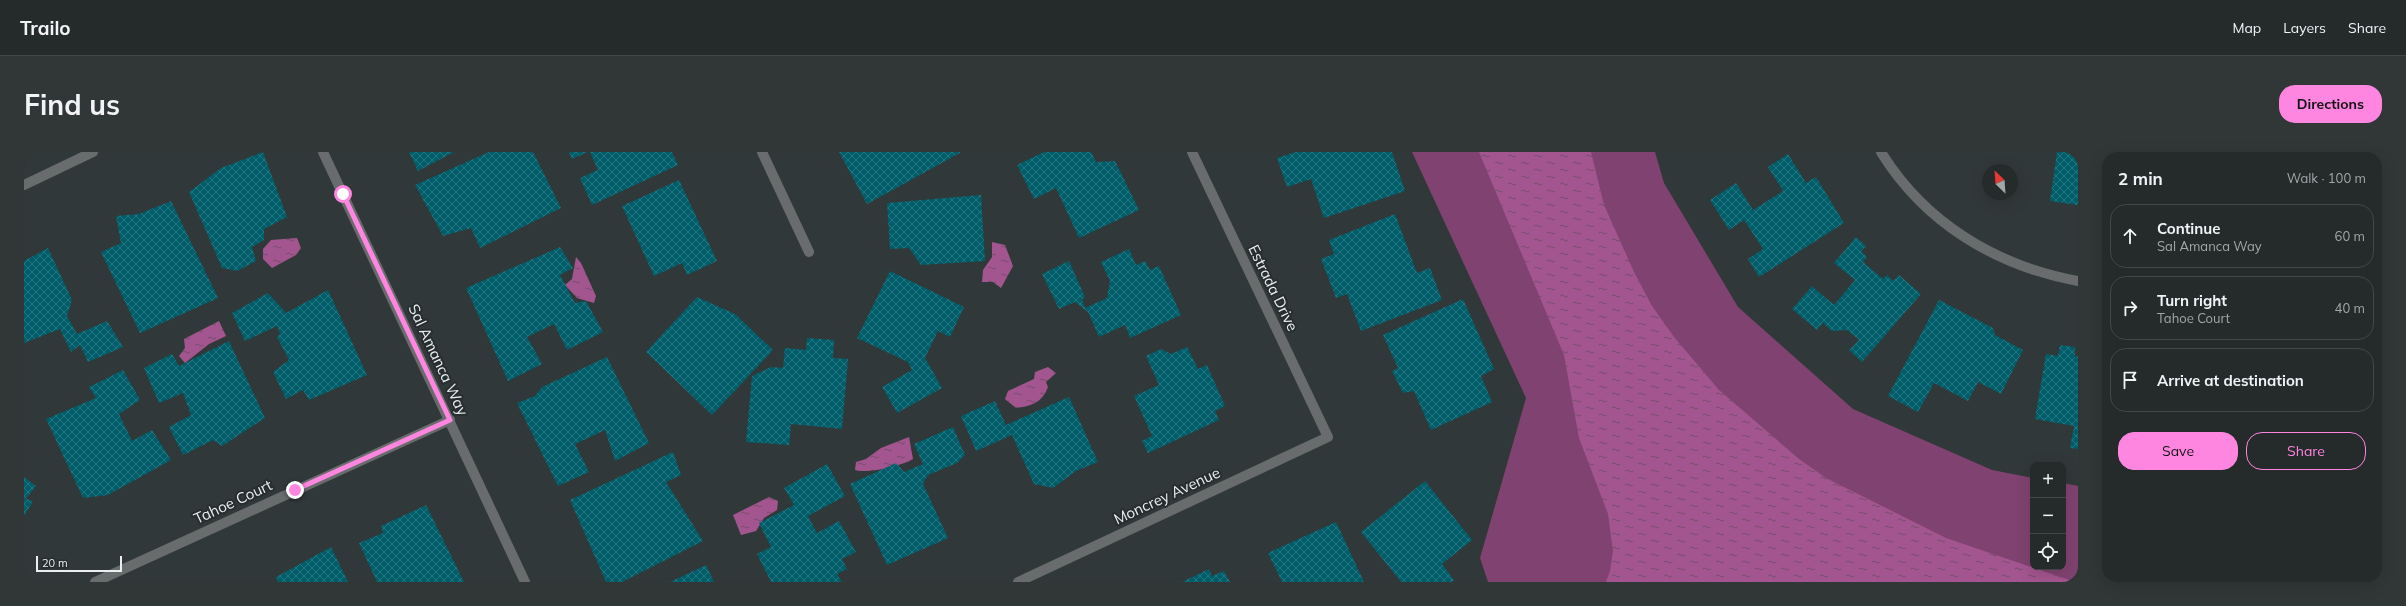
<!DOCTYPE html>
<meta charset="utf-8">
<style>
body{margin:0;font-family:Mulish,sans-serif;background:#313637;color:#f1f3f6}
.controls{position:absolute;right:12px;bottom:12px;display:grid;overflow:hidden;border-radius:8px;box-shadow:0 4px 16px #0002}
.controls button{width:36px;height:36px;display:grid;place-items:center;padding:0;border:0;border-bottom:1px solid #424647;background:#252a2b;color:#f1f3f6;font:20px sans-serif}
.compass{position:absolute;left:1958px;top:12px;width:36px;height:36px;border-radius:50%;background:#252a2b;box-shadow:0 4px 16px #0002;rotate:335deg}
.scale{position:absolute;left:12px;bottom:10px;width:86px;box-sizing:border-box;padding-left:4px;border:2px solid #ebeff0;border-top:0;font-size:11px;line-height:14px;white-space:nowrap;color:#ebeff0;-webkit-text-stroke:3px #272e2f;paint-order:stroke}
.stop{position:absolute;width:12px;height:12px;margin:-9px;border:3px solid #fe85e0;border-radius:50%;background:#fff}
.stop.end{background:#fe85e0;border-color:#fff;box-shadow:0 1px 4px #0008}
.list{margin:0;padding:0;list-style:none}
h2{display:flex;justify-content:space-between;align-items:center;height:52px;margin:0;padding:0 16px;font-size:17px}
h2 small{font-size:13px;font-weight:400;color:#a3a7a9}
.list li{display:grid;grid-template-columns:26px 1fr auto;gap:12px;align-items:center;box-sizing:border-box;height:64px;margin:0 8px 8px;padding:0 8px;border:1px solid #424647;border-radius:16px}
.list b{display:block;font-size:15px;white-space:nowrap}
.list p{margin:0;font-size:13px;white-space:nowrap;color:#a3a7a9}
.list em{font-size:13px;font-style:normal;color:#a3a7a9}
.actions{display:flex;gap:8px;padding:12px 16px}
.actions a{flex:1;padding:9px 0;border:1px solid #fe85e0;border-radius:16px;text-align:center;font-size:14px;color:#fe85e0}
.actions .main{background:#fe85e0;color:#111}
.icon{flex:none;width:22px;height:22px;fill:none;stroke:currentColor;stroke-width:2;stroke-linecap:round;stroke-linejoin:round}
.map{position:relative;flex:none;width:2054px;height:430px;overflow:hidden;border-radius:16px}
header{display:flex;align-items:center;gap:24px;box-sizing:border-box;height:56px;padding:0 20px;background:#252a2b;border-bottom:1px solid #424647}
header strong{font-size:19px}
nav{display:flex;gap:22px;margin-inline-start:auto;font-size:14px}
.intro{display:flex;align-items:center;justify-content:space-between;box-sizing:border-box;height:96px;padding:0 24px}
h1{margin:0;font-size:28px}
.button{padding:10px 18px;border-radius:16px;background:#fe85e0;color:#111;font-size:14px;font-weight:700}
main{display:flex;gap:24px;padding:0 24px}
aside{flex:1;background:#252a2b;border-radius:16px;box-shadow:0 4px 16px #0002}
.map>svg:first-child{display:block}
.green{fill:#804270}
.water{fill:url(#water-ripples)}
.building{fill:url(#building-cross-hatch)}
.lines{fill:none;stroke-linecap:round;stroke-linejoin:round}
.street{stroke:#696c6d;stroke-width:10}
.route{stroke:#fe85e0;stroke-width:5}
.labels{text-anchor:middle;stroke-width:4;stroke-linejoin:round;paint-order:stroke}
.street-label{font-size:15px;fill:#ebeff0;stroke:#272e2f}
</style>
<header>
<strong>Trailo</strong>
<nav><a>Map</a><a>Layers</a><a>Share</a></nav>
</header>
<div class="intro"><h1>Find us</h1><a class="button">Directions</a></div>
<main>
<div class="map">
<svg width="2054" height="430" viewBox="0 0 2054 430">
<defs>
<pattern id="water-ripples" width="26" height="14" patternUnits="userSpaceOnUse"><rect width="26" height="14" fill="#a3558f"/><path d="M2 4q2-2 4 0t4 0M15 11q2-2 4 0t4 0" fill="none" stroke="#744e6c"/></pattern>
<pattern id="building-cross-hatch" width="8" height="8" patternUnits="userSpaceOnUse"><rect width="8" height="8" fill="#005d69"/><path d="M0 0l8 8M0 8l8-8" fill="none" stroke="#25757f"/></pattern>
</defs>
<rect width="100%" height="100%" fill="#313839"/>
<!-- green -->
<path class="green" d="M1388,0H1631L1640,31L1714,155L1829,257L1968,318L2009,326V415H2039V331L2054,334V430H1464L1456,406L1502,246Z"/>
<!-- water -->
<g class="water">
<path d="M1455,0H1567L1580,53L1610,120L1628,154L1650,185L1695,238L1775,307L1802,326L1922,386L2051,430H1582L1586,419L1589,399L1584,362L1555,286L1540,203Z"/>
<path d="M273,86L277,96L272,103L248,116L239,107V97L247,88Z"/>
<path d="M968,90L981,93L989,114L977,136L969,130H958L959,118L968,105Z"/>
<path d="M552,105L557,111L572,144L570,151L553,146L541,133L548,127Z"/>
<path d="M195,169L202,184L185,192L161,211L155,204L161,196L160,187Z"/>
<path d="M1024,215L1032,221L1022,230L1024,235C1018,251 1007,254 992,256L981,247L984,239L1010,227L1011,220Z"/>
<path d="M885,285L889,307C878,314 843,322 831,318L832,310L842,307L857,296Z"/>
<path d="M745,345L754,349L753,358L740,366L732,379L717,383L709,363Z"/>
</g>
<!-- building -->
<g class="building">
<path d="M239,0L263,65L240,77V88L228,95L232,109L213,119L198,116L165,40L197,16Z"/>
<path d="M385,0H430L394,19Z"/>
<path d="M465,0H509L537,56L456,96L447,76L419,84L391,33Z"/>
<path d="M545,0H564L548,7Z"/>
<path d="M566,0H648L654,13L568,53L556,26L574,18Z"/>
<path d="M815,0H936V1L843,52Z"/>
<path d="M1020,0H1067L1072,10L1091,9L1115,58L1055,86L1032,36L1010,47L993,13Z"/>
<path d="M1272,0H1368L1381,39L1300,66L1287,27L1263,35L1253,6Z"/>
<path d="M2033,0H2054V53L2026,49Z"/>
<path d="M1764,2L1782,31L1792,25L1820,71L1735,125L1724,107L1739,97L1720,68L1705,78L1686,48L1712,31L1729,58L1759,39L1744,15Z"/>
<path d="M655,28L693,109L663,123L658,111L630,124L598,54Z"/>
<path d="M957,43L961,109L897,113L885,96L866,97L863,51Z"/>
<path d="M147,49L194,146L116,181L77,100L97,91L92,64L115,62Z"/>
<path d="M1371,62L1393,121L1406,116L1418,148L1337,179L1323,142L1312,146L1297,107L1310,102L1305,88Z"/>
<path d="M1832,85L1842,94L1837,99L1843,105L1839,110L1859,127L1863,123L1869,129L1875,123L1897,142L1838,210L1825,198L1835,188L1823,178L1808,179L1799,171L1793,178L1768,157L1788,134L1810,153L1831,128L1810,111Z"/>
<path d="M536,95L549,116L536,123L551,151L562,149L579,180L543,198L530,172L503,185L518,212L484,229L442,136Z"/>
<path d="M24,96L48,148L43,164L53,182L83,169L99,195L64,210L56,193L47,200L36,177L0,191V109Z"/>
<path d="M1105,97L1112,113L1121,109L1126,118L1135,114L1157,163L1106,186L1101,173L1075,185L1064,160L1051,150L1035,157L1018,122L1045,109L1061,145L1058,148L1061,156L1083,146L1086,129L1077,110Z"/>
<path d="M866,119L940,155L926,185L914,179L901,206L918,236L873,261L858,235L888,218L884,210L833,186Z"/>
<path d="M304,138L343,223L285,248L279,238L262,247L249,220L265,208L253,185L256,182L253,174L221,189L208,161L244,141L262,161Z"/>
<path d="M673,145L711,162L749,198L688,263L622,200Z"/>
<path d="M1439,147L1470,217L1457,224L1468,250L1407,278L1390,239L1379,241L1368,219L1374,216L1359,183Z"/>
<path d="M1915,148L1969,176L1971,183L1999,198L1977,242L1954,230L1944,249L1910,231L1894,260L1864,244Z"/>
<path d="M783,186L810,188L809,206L824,207L818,277L767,272L765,293L722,290L728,224L747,215L759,216L761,196L782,198Z"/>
<path d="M205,189L241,266L198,294L189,288L159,303L145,275L167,263L159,241L135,251L120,216L148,202L155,214Z"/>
<path d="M2036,193L2051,195V205L2054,204V297L2046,296L2050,274L2011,267L2022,202L2034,204Z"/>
<path d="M1163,195L1174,217L1183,213L1201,254L1191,259L1195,268L1124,301L1118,289L1128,284L1110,244L1135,233L1122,204L1137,197L1147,202Z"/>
<path d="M583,205L625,291L591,309L581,278L551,292L565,320L534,334L493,251L511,244L518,235Z"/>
<path d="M99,218L116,248L95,262L108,289L128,278L147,308L84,343L59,346L22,267L72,246L65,235Z"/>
<path d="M1045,245L1074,310L1052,319L1029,336L1010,332L988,283L952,299L937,264L971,249L982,273Z"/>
<path d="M929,275L941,303L933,311L904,323L899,332L924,386L863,413L826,332L872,311L880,320L899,312L890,292Z"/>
<path d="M649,300L657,323L642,330L679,389L598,430H582L546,348Z"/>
<path d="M803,312L821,344L784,364L793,381L815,369L832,400L818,407L823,417L813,422L818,430H747L733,402L747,395L735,371L770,353L760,336Z"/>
<path d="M0,325L12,334L2,347L9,349L0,364Z"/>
<path d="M1401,329L1448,388L1418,412L1430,428L1428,430H1377L1337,380Z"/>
<path d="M402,353L440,430H353L335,391L359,381L357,374Z"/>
<path d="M1312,370L1340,430H1258L1244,401Z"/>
<path d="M307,395L324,430H254L252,425Z"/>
<path d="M682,413L690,430H646Z"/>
<path d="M1185,417L1188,424L1200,419L1206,430H1158Z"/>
</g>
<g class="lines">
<!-- street -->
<g class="street">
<path d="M299,0L501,430"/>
<path d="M738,0L785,100"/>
<path d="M1857,0C1901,71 1972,114 2054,129"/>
<path d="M0,33L69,0"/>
<path d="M71,430L426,268"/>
<path d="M994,430L1304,285L1168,0"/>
</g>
</g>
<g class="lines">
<!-- route -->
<path class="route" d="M271,338L426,268L319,42"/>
</g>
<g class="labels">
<!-- street labels -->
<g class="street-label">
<text transform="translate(1249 136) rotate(64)" y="5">Estrada Drive</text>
<text transform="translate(414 208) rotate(65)" y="5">Sal Amanca Way</text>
<text transform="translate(1143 344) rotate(-25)" y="5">Moncrey Avenue</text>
<text transform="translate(209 350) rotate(-25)" y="5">Tahoe Court</text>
</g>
</g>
</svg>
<div class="controls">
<button>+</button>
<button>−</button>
<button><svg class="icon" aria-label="locate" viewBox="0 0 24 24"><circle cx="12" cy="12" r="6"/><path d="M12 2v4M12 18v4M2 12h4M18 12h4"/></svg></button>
</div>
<svg class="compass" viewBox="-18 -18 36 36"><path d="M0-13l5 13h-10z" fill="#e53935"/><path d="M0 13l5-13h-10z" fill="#a3a7a9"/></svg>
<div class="scale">20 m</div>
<div class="stop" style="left:319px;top:42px"></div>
<div class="stop end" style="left:271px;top:338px"></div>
</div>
<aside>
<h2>2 min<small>Walk · 100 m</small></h2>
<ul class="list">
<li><svg class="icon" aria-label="ahead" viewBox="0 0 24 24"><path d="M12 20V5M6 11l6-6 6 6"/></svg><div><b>Continue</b><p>Sal Amanca Way</p></div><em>60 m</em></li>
<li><svg class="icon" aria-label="right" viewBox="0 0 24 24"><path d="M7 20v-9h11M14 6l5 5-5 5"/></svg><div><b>Turn right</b><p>Tahoe Court</p></div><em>40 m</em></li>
<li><svg class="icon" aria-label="arrive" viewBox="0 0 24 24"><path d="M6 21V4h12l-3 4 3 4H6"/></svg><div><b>Arrive at destination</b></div></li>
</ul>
<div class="actions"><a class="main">Save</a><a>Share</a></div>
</aside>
</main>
